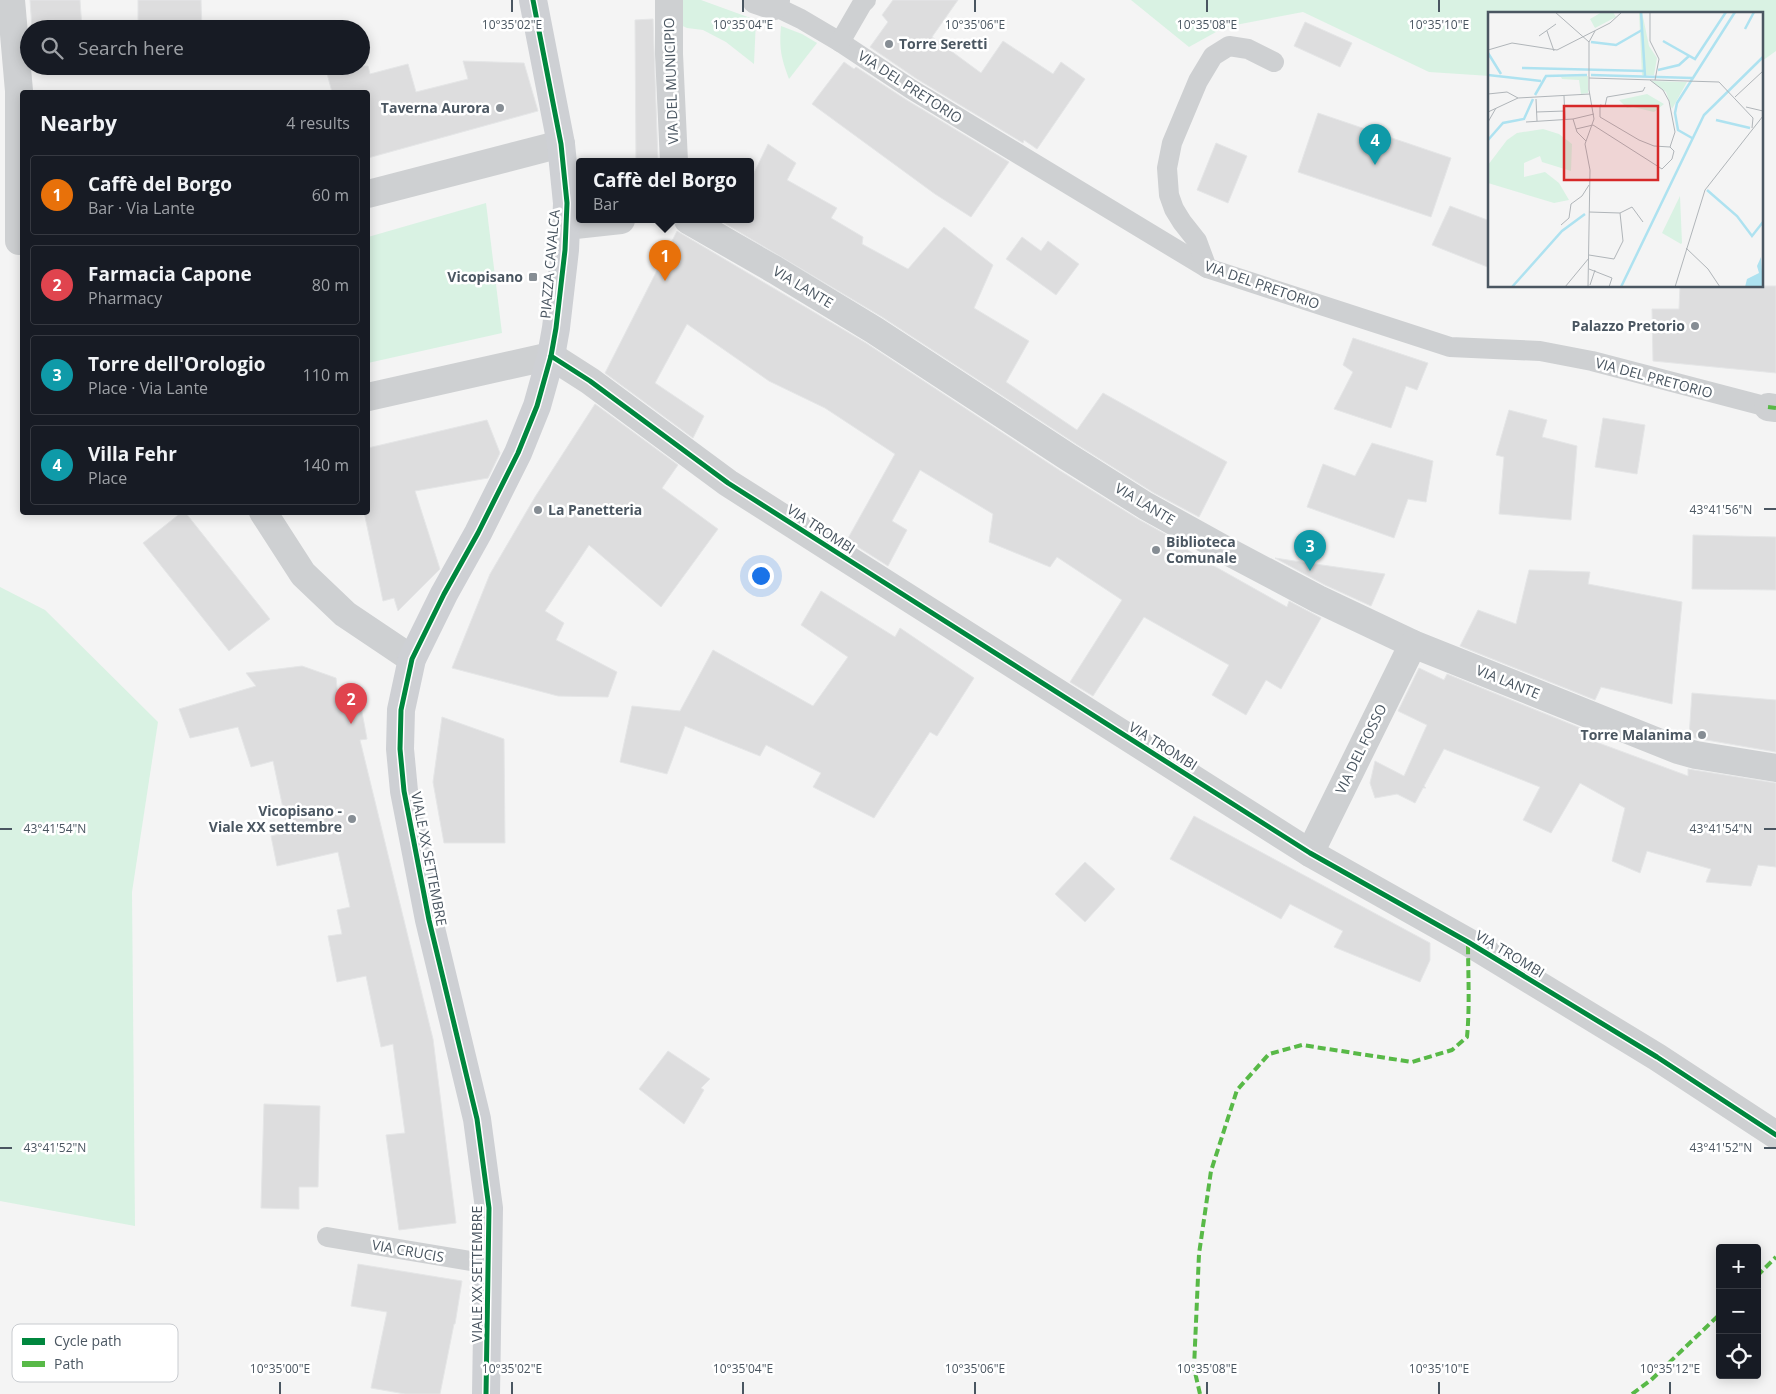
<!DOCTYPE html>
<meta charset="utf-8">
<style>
body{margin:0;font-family:"Open Sans",sans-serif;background:#242831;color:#f1f3f6}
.controls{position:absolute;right:15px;bottom:15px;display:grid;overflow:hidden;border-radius:5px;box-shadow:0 2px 12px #0003}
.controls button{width:45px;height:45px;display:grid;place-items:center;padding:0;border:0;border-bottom:1px solid #363941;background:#171b24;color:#f1f3f6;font:25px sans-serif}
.you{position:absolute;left:760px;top:575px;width:18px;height:18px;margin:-12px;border:4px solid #fff;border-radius:50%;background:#1a73e8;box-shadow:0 0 0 8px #1a73e833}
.badge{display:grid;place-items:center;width:32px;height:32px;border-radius:50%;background:#868d94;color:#fff;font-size:16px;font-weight:700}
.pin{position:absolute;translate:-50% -41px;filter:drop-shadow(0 1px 2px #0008)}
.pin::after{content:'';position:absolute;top:26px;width:18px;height:15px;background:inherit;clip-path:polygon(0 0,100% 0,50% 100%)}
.popup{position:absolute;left:576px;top:158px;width:178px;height:65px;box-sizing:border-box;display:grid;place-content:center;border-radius:5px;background:#171b24;filter:drop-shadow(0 1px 4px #0005);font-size:16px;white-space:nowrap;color:#9ea1a6}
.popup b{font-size:19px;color:#f1f3f6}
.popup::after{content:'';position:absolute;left:50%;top:100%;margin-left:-10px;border:10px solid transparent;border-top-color:#171b24}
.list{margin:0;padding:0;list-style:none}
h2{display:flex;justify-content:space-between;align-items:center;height:65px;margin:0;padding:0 20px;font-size:21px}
h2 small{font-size:16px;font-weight:400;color:#9ea1a6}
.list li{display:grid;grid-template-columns:32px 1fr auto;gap:15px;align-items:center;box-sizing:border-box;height:80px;margin:0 10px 10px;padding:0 10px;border:1px solid #363941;border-radius:5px}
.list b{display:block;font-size:19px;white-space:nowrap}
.list p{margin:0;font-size:16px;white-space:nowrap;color:#9ea1a6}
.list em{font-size:16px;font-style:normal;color:#9ea1a6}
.icon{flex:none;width:28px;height:28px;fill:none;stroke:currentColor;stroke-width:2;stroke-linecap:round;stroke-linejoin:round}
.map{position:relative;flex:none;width:1776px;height:1394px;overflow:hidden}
.search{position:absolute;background:#171b24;box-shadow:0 2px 12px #0003;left:20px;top:20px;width:350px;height:55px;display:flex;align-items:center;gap:12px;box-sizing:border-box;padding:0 18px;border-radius:28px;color:#9ea1a6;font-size:19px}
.panel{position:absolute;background:#171b24;box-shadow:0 2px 12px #0003;left:20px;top:90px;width:350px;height:425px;border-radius:5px}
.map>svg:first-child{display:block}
.green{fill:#d9f2e3}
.building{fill:#ddddde;stroke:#e5e6e7}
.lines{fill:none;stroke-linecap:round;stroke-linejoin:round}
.lane{stroke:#ced0d2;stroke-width:20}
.street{stroke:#ced0d2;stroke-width:28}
.secondary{stroke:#ced0d4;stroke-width:28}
.quiet{stroke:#58b947;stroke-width:4;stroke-dasharray:8 4;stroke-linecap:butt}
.cycleway-casing{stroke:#fff;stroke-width:8}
.cycleway{stroke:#00873e;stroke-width:5}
.ticks{fill:none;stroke:#4a5661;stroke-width:2}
.poi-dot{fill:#868d94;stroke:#fff;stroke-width:2}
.labels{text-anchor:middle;stroke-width:5;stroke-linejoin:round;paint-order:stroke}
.poi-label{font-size:14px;font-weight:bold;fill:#4a5661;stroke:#fff;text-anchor:end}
.street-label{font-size:14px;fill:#4a5661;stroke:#fff}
.inset-river{fill:none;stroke:#aee2f0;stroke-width:2.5}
.inset-road{fill:none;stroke:#b0b5b9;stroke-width:1}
.view{fill:#d62828;fill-opacity:0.15;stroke:#d62828;stroke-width:2.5}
.inset-edge{fill:none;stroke:#4a5661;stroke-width:2.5}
.key{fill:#fff;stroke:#c9ccd0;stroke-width:1}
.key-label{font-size:14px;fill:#4a5661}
.ticks-label{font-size:12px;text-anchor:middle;fill:#4a5661;stroke:#fff;stroke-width:5;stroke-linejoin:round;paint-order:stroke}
</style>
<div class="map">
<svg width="1776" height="1394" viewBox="0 0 1776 1394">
<rect width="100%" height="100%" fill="#f4f4f4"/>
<!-- green -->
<g class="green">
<path d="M677,0H701L756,20L754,64L726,42L703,30L687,28L676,23Z"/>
<path d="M1131,0H1776V51L1762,61V14H1490V76L1429,72L1303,12L1225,27L1189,47Z"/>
<path d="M781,26L802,34L817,43L789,79C781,58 779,48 781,26Z"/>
<path d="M486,203L502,333L368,363V237Z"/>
<path d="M0,587L45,610L158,722L132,892L135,1226L0,1201Z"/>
</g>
<!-- building -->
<g class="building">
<path d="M30,0H80L82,29H32Z"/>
<path d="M138,0H201L202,29H138Z"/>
<path d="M893,0H958L932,37L981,73L1003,41L1053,74L1061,62L1085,79L1037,149L1024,140L1023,143L917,79L870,47L888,22L882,15Z"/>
<path d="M653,19L658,162H636L635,20Z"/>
<path d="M1305,22L1352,43L1340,67L1294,46Z"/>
<path d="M463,61L524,63L538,111L368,158V92H332L325,66H368L370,74L408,64L416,92L468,79Z"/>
<path d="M844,62L854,69L856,67L905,99L1009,162L971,217L935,194L812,104Z"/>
<path d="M1318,113L1451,158L1431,217L1298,172Z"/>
<path d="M1216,143L1247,156L1228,203L1197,190Z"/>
<path d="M768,144L796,163L787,180L837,208L831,218L863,237L862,244L908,269L944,227L993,265L974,308L1029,341L1006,382L1077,430L1103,393L1227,462L1199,517L1154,493L1076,444L882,317L719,220H750V181Z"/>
<path d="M1450,206L1490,221V268L1432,245Z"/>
<path d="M677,231L866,343L1059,470L1138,519L1185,545L1183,547L1207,562L1287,607L1289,601L1321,618L1281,689L1266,680L1246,715L1212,695L1229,665L1144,617L1093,696L1070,682L1122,600L1057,557L1050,567L989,542L993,514L920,470L892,521L907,530L888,566L847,540L895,454L825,408L769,381L687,324L655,383L704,416L693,438L605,373Z"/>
<path d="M1022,237L1041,251L1048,241L1079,264L1056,295L1006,259Z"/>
<path d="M1680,286H1776V373L1653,361L1652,309H1679Z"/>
<path d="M1353,338L1428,363L1417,390L1406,386L1391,428L1334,409L1353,372L1343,365Z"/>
<path d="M595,404L678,465L662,488L718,529L661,607L589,545L545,611L564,623L556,640L617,672L608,697L558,696L452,668L490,574L535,497Z"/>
<path d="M1509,410L1547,420L1542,437L1577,446L1571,520L1499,514L1504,457L1496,455Z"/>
<path d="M1603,418L1645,425L1637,474L1595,467Z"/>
<path d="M487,420L500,453L488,478L415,491L440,569L398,611L394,598L383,601L364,512H368V448Z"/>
<path d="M1372,443L1433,461L1426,502L1408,499L1394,538L1307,507L1323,464L1355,476Z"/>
<path d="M182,512H185L270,619L229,651L143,543Z"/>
<path d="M1693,535L1776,537V590L1692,589Z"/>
<path d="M1275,558L1301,562L1385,574L1371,606L1325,585Z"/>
<path d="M1529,570L1590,572L1588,584L1682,602L1672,704L1601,687L1595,700L1460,646L1478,610L1516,624Z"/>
<path d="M821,591L895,637L900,628L974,678L937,736L930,732L874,818L813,787L821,773L766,745L760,756L685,726L667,774L620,762L632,706L680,711L713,650L813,706L848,657L801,625Z"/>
<path d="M302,666L336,678L338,697L359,696L367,739L360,740L433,1039L456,1223L399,1230L386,1135L405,1133L393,1044L381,1047L366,976L337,982L328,936L342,934L337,910L350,907L338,852L277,866L271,836L288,832L273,761L251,767L238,727L190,738L179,709L256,686L246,673Z"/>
<path d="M1419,668L1444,680L1447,674L1583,729L1580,736L1688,776V769L1776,783V867L1758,865L1751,886L1706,882L1711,869L1647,851L1640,873L1612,861L1625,808L1580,783L1551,833L1523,820L1540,787L1444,749L1424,786L1426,788H1423L1415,803L1397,794L1375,798L1370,783L1375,761L1404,776L1427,725L1398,711Z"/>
<path d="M1692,693L1776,700V752L1689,737Z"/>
<path d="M442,717L504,739L505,843H444L433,782Z"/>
<path d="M1194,816L1430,943V960L1420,982L1334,947L1343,931L1290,904L1281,919L1170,859Z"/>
<path d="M1085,862L1115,889L1085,922L1055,894Z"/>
<path d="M668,1051L710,1079L701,1088L704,1090L684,1124L639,1089Z"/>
<path d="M264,1104L320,1106L318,1187H299V1209L261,1208Z"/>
<path d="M358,1264L462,1281L455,1324H454L440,1394H405L371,1388L387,1312L351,1306Z"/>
</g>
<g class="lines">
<!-- lane -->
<g class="lane">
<path d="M774,6L801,19L840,42L911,89L1207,268L1450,347L1540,351L1592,361L1768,407"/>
<path d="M840,42L862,4L866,0"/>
<path d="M1207,268L1197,241L1182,222L1174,209L1169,195L1167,168L1172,143L1198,81L1213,56L1229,46L1248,49L1274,62"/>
<path d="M327,1237L489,1264"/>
</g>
<!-- street -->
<g class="street">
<path d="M11,0L19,91V241"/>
<path d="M669,0V54L674,162"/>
<path d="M756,0L774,6L776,0"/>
<path d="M368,194L561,144"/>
<path d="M688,220L775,270L874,330L1068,457L1146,506L1229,552L1318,599L1413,644L1678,750L1696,755L1776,768"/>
<path d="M566,226L621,220"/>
<path d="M368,397L551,356L590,381L728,483L844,557L1310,853L1468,942L1657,1057L1776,1135"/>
<path d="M1768,407L1776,408"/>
<path d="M263,512L303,574L345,614L412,659"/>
<path d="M1310,853L1413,644"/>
</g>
<!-- secondary -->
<path class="secondary" d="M486,1394L489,1208L477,1119L429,920L404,791L400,749L401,710L412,659L444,594L478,533L518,453L537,406L551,356L556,328L565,250L567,203L561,144L533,0"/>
<!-- quiet -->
<g class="quiet">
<path d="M1768,407L1776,408"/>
<path d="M1757,1276L1776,1257"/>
<path d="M1200,1394L1194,1368L1199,1254L1211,1171L1237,1090L1269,1054L1302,1045L1412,1062L1452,1050L1467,1037C1470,1005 1468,974 1468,942"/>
<path d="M1632,1394L1651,1380L1720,1314"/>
</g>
<!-- cycleway casing -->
<g class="cycleway-casing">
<g id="cycleway">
<path d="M551,356L590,381L728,483L844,557L1310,853L1468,942L1657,1057L1776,1135"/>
<path d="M486,1394L489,1208L477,1119L429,920L404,791L400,749L401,710L412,659L444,594L478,533L518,453L537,406L551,356L556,328L565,250L567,203L561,144L533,0"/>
</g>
</g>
<!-- cycleway -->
<use href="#cycleway" class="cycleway"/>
</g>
<!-- ticks -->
<path class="ticks" d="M512,0V12M743,0V12M975,0V12M1207,0V12M1439,0V12M1764,509H1776M0,829H12M1764,829H1776M0,1148H12M1764,1148H1776M280,1382V1394M512,1382V1394M743,1382V1394M975,1382V1394M1207,1382V1394M1439,1382V1394M1670,1382V1394"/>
<!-- markers -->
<g class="poi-dot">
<circle cx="889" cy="44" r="5"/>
<circle cx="500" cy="108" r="5"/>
<rect x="528" y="272" width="10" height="10" rx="2.5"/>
<circle cx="1695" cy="326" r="5"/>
<circle cx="538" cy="510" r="5"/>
<circle cx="1156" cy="550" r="5"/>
<circle cx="1702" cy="735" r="5"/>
<circle cx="352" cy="819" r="5"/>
</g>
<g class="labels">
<!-- poi labels -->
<g class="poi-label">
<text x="899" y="49" text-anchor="start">Torre Seretti</text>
<text x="490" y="113">Taverna Aurora</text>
<text x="523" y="282">Vicopisano</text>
<text x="1685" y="331">Palazzo Pretorio</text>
<text x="548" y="515" text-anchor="start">La Panetteria</text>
<text x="1166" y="547" text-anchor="start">Biblioteca<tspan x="1166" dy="16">Comunale</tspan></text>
<text x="1692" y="740">Torre Malanima</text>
<text x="342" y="816">Vicopisano -<tspan x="342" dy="16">Viale XX settembre</tspan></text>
</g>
<!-- street labels -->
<g class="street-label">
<text transform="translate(671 81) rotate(-92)" y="5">VIA DEL MUNICIPIO</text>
<text transform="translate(910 87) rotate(33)" y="5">VIA DEL PRETORIO</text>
<text transform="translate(550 264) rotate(-85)" y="5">PIAZZA CAVALCA</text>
<text transform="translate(1262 285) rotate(19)" y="5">VIA DEL PRETORIO</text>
<text transform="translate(803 287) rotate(31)" y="5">VIA LANTE</text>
<text transform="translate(1654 378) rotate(15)" y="5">VIA DEL PRETORIO</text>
<text transform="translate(1145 504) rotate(31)" y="5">VIA LANTE</text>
<text transform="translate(821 529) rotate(33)" y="5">VIA TROMBI</text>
<text transform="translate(1508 682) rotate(22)" y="5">VIA LANTE</text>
<text transform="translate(1163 746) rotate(32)" y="5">VIA TROMBI</text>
<text transform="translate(1361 749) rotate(-64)" y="5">VIA DEL FOSSO</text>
<text transform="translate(429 859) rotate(79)" y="5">VIALE XX SETTEMBRE</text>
<text transform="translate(1510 954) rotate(31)" y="5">VIA TROMBI</text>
<text transform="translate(408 1251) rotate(10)" y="5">VIA CRUCIS</text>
<text transform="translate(477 1274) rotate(-90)" y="5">VIALE XX SETTEMBRE</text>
</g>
</g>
<!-- overview -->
<g transform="translate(1488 12)">
<rect width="275" height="275" fill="#f4f4f4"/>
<path d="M114,0H125L128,5L107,16L102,7ZM151,0H154L161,34L169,46L166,63H154ZM100,64V81L93,82L91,68L74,67L73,65ZM163,69L199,70L184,97L178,80ZM159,82L176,92L166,100L145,95L139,96L131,88ZM55,117L71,122L84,132L83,159L54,150L52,144L36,151V165L57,160L71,171L81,188L66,191L0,171V153L19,128L29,121ZM192,184L194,231L193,232L174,221Z" fill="#d9f2e3"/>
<path d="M273,245L275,275H257L259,267L271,261L269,254Z" fill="#aee2f0"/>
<path class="inset-river" d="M153,0L157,64M257,17L266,0M175,29L207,47L238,0M103,30L128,33L154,18M0,41L13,62M34,56L157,59M170,58L191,53L201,44M0,63L53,69M103,63L204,66M47,83L58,64L99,63M228,108L262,116M204,126L190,118L187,101L189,91L247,0M0,128L15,111L36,107L45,87M219,178L249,204L264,224L275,210M24,275L74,219L97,202M133,275L216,103L275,45"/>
<path class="inset-road" d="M67,0L101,30M162,0V29L171,47L167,68M59,19L66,39M51,24L68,12M0,38L24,31L69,38L122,11L134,0M101,66L231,70L265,106L264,116M0,82L19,80L30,86M76,84L77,107M247,85L275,59M48,87L49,109M258,95L275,99M0,100L30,86L102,82M48,100L77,99M112,105L151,128L166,134L182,135L187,120L181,89L175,78L162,68M112,105V93L117,94L119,85L155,79L157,75M85,107L89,120L98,129M0,110L8,96M38,110L85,107L106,102M105,113L174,157L184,147L186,139L182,135M88,117L105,113M101,200L132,201L144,195L155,210M73,213L81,206L83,192L94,184L101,173M198,236L220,257L232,275M101,243L126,247L135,229L132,201M101,257L124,266L121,275M102,273L107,258M77,275L101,246M100,275L102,158L97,132L106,107L101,78V30L107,19M187,275L217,178L275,104"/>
<path class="view" d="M76,94H170V168H76Z"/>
<rect width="275" height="275" class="inset-edge"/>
</g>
<!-- legend -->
<rect x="12" y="1324" width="166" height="58" rx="8" class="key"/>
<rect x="22" y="1338" width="23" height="7" fill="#00873e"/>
<rect x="22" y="1361" width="23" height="6" fill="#58b947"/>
<g class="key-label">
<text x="54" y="1346">Cycle path</text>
<text x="54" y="1369">Path</text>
</g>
<g class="ticks-label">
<text x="512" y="29">10°35'02"E</text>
<text x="743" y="29">10°35'04"E</text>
<text x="975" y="29">10°35'06"E</text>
<text x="1207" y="29">10°35'08"E</text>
<text x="1439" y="29">10°35'10"E</text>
<text x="1721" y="514">43°41'56"N</text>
<text x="55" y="833">43°41'54"N</text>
<text x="1721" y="833">43°41'54"N</text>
<text x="55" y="1152">43°41'52"N</text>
<text x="1721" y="1152">43°41'52"N</text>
<text x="280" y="1373">10°35'00"E</text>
<text x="512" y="1373">10°35'02"E</text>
<text x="743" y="1373">10°35'04"E</text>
<text x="975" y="1373">10°35'06"E</text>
<text x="1207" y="1373">10°35'08"E</text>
<text x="1439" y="1373">10°35'10"E</text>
<text x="1670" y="1373">10°35'12"E</text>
</g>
</svg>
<div class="controls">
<button>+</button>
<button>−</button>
<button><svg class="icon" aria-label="locate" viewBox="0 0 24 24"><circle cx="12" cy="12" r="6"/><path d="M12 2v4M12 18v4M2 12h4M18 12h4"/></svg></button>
</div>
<div class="you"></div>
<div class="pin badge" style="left:665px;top:281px;background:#e8710a">1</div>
<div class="popup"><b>Caffè del Borgo</b>Bar</div>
<div class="pin badge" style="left:351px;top:724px;background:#e0444e">2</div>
<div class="pin badge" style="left:1310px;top:571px;background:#0f9aa8">3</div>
<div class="pin badge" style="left:1375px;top:165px;background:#0f9aa8">4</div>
<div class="search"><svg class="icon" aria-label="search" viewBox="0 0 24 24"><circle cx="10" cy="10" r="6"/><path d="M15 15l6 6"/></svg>Search here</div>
<section class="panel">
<h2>Nearby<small>4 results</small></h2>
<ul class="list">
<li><span class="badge" style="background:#e8710a">1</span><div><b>Caffè del Borgo</b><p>Bar · Via Lante</p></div><em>60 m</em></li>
<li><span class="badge" style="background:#e0444e">2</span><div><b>Farmacia Capone</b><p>Pharmacy</p></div><em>80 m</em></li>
<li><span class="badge" style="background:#0f9aa8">3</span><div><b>Torre dell'Orologio</b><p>Place · Via Lante</p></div><em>110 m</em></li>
<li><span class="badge" style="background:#0f9aa8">4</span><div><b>Villa Fehr</b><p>Place</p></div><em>140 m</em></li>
</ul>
</section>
</div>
